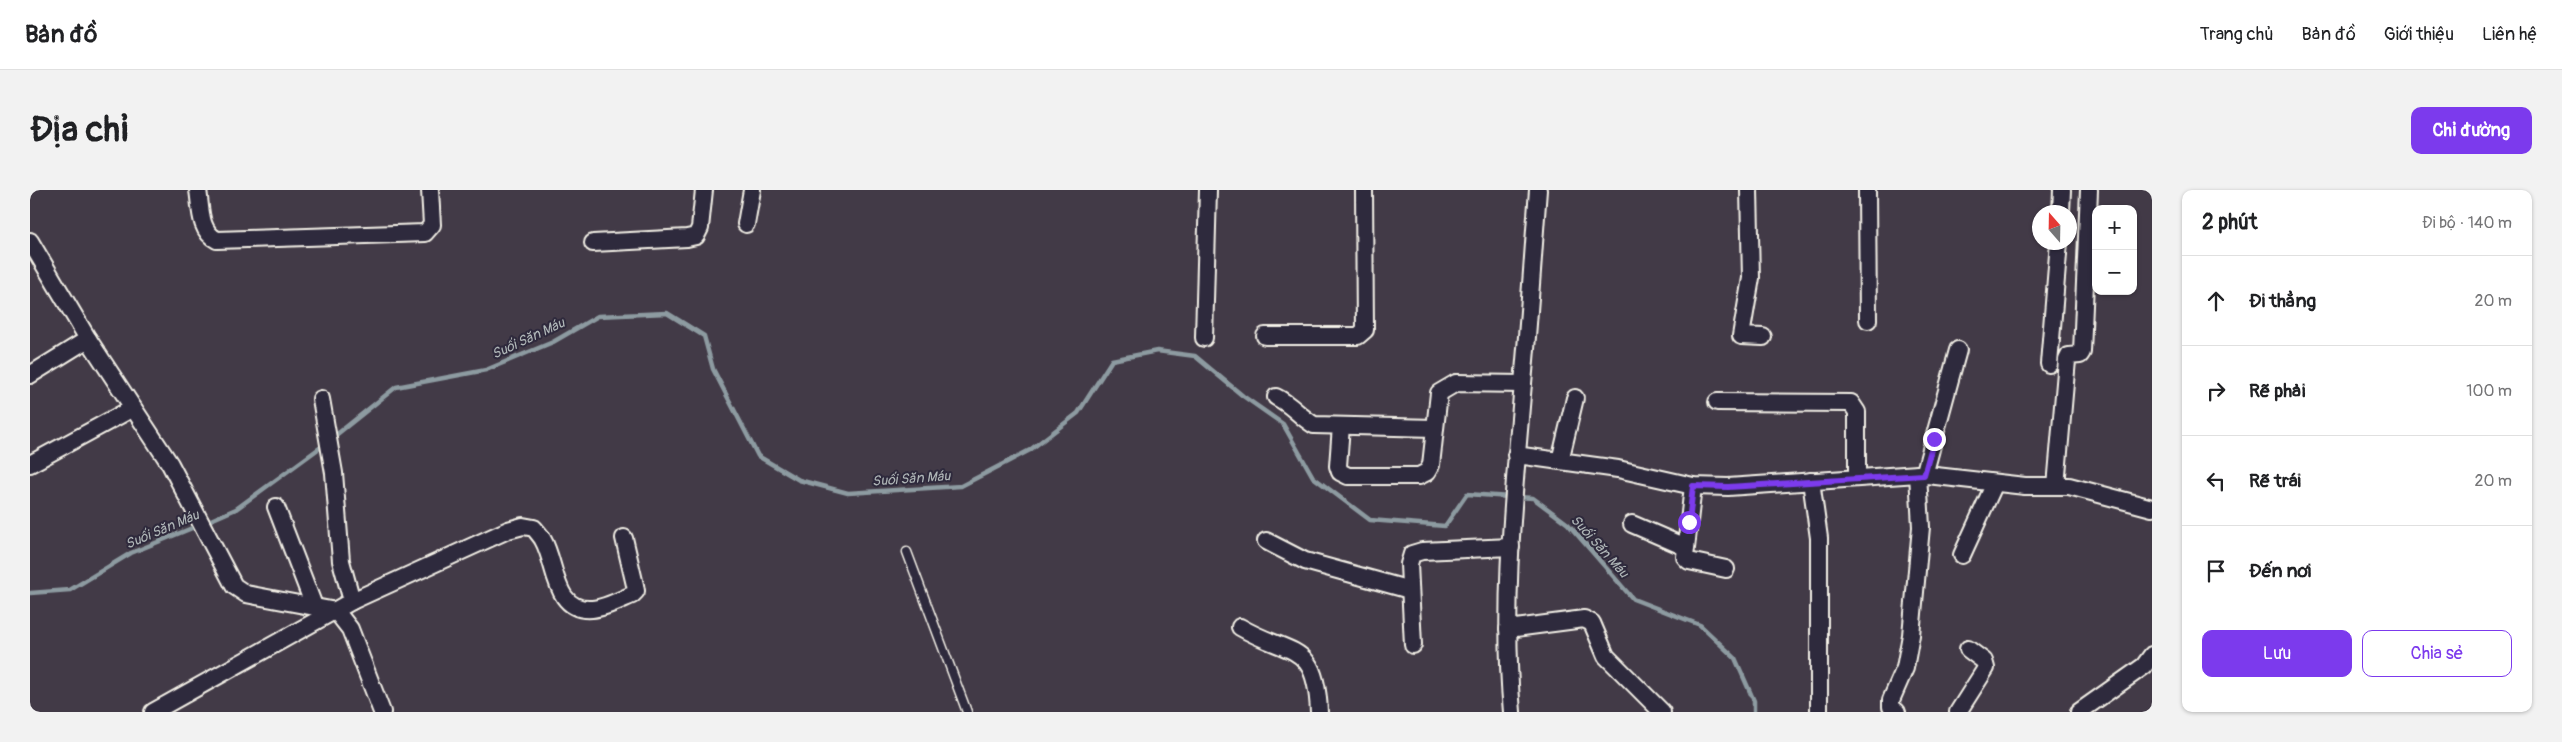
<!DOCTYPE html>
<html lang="vi">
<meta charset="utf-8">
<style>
body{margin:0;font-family:Pangolin,sans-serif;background:#f2f2f2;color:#202124}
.controls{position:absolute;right:15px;top:15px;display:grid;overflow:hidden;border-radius:10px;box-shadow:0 1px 4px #0004}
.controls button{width:45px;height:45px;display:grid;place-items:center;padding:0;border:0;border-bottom:1px solid #e0e0e0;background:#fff;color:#202124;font:25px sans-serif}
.compass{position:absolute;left:2002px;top:15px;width:45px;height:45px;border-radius:50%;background:#fff;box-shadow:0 1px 4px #0004;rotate:340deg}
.stop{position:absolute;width:15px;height:15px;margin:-11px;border:4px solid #7c3aed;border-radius:50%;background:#fff}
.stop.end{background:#7c3aed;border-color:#fff;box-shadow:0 1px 5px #0008}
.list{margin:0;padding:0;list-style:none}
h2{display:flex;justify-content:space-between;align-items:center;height:65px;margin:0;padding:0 20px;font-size:21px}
h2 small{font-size:16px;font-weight:400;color:#757577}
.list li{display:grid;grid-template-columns:32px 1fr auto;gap:15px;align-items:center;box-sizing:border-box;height:90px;padding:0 20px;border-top:1px solid #e0e0e0}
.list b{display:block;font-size:19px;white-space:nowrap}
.list em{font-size:16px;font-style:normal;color:#757577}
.actions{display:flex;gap:10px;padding:15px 20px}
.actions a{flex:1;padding:11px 0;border:1px solid #7c3aed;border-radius:10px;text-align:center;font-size:18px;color:#7c3aed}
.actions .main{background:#7c3aed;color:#fff}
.icon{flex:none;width:28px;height:28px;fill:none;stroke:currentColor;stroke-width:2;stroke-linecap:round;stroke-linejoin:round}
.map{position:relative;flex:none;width:2122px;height:522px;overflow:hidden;border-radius:10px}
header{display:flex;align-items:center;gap:30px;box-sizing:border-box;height:70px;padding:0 25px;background:#fff;border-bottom:1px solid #e0e0e0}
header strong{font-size:24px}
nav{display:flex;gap:28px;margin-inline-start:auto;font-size:18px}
.intro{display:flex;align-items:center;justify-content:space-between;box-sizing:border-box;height:120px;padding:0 30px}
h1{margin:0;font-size:35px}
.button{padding:12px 22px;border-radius:10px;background:#7c3aed;color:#fff;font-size:18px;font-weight:700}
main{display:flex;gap:30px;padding:0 30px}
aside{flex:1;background:#fff;border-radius:10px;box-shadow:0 1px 4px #0004}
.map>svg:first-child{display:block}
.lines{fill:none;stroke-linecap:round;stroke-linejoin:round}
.stream{stroke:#8d9ba1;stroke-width:4.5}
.lane-casing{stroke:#f4f1e8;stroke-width:11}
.street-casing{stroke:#f4f1e8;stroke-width:20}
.lane{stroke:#2f2a3d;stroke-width:8}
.street{stroke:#2f2a3d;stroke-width:16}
.route{stroke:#7c3aed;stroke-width:6}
.labels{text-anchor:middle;stroke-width:4;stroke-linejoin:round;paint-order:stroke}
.water-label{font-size:14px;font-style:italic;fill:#b0b7b8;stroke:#2f2a3d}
</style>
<header>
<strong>Bản đồ</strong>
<nav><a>Trang chủ</a><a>Bản đồ</a><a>Giới thiệu</a><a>Liên hệ</a></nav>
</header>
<div class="intro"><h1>Địa chỉ</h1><a class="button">Chỉ đường</a></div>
<main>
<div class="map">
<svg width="2122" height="522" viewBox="0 0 2122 522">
<rect width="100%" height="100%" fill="#423a47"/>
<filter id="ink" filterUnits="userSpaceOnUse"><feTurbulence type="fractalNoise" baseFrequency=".02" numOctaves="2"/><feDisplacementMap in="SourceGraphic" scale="10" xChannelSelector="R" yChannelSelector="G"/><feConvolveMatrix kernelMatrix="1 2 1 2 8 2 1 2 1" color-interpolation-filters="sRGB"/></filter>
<g filter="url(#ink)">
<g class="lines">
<!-- stream -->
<g class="stream">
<path d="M301,249L366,197L456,180L523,152L568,126L637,123L674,146L683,179L728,266L769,290L818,303L931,296L1000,260L1048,223L1082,170L1127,161L1165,166L1213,206L1253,234L1283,287L1340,330L1415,336L1437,304L1480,307"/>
<path d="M1488,307L1503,308L1538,334L1603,409L1670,435L1705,468L1724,511V522"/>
<path d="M174,333L206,319L295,254"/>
<path d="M0,403L40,400L101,363L167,336"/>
</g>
<!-- lane casing -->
<g class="lane-casing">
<path id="lane" d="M877,362L937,522"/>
</g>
<!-- street casing -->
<g class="street-casing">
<g id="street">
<path d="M168,0C171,18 169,41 187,50L395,43L402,35L400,0"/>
<path d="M1719,0L1721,88L1711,146L1733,147"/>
<path d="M1837,0L1838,130"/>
<path d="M2031,22L2032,0"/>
<path d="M716,34L722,0"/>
<path d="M0,51L58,149L140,274L204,396L216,404L306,421L320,439L352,522"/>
<path d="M563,53L657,48L666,46L670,38L674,0"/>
<path d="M1235,146H1328L1335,140L1334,0"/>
<path d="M1174,148L1178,0"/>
<path d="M2019,174L2029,52"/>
<path d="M0,185L58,149"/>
<path d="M1246,207C1261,214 1270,227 1284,235L1405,238"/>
<path d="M291,209L304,283L311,371L322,411"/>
<path d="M1687,212L1821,213L1827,222V288"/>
<path d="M1311,236L1308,276L1310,282L1318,286H1389L1397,282L1401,275L1409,203L1426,193L1493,194"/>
<path d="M1486,265L1588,279L1663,296L1698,297L1888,284L1995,296H2039L2122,318"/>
<path d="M1530,271L1545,208"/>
<path d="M0,274L103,218"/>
<path d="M1894,285L1928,160"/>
<path d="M1781,291L1789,348V522"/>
<path d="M1663,296L1655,367L1659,371L1696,379"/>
<path d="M2026,296L2037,170L2039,166L2050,165L2052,162L2059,0"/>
<path d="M246,317L284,416"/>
<path d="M1602,334L1655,357"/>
<path d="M1236,351L1275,371L1380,400"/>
<path d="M1932,365L1965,293"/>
<path d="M1210,437C1261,467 1286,450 1289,522"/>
<path d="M1478,439L1554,429L1562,433L1576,466L1632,522"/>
<path d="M1383,455L1379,374L1382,364L1392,361L1481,357"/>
<path d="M123,522L322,411L478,340L493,336L504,338C507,342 511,346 513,350C527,374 523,422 562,419C575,418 590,410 602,405L606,401L605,395L594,348"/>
<path d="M1482,522C1472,412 1484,302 1493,193C1499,129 1503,64 1508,0"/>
<path d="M1867,522L1861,517V510L1875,478L1881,445L1891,337L1888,284"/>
<path d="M1928,522L1956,478L1954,471L1938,459"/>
<path d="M2049,522L2114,476L2122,465"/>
</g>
</g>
<!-- lane -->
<use href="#lane" class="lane"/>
<!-- street -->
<use href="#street" class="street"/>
</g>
</g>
<g class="lines" filter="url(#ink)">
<!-- route -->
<path class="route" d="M1659,332L1663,296L1698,297L1894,285L1904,249"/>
</g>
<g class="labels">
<!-- water labels -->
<g class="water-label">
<text transform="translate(498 148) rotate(-25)" y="5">Suối Săn Máu</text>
<text transform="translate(881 288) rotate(-4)" y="5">Suối Săn Máu</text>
<text transform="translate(132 339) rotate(-23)" y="5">Suối Săn Máu</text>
<text transform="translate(1570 356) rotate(48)" y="5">Suối Săn Máu</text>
</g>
</g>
</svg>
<div class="controls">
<button>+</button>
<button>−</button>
</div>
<svg class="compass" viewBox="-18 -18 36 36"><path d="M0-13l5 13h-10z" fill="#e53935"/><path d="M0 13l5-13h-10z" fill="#757577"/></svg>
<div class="stop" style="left:1659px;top:332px"></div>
<div class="stop end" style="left:1904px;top:249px"></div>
</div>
<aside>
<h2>2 phút<small>Đi bộ · 140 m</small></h2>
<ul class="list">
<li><svg class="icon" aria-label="ahead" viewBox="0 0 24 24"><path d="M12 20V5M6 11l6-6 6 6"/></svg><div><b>Đi thẳng</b></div><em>20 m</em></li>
<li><svg class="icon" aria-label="right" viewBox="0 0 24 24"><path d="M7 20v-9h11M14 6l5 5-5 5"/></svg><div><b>Rẽ phải</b></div><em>100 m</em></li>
<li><svg class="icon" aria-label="left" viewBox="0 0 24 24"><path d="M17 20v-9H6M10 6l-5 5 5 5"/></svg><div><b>Rẽ trái</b></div><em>20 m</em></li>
<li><svg class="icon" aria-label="arrive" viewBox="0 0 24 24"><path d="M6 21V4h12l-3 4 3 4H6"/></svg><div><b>Đến nơi</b></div></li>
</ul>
<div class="actions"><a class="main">Lưu</a><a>Chia sẻ</a></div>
</aside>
</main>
